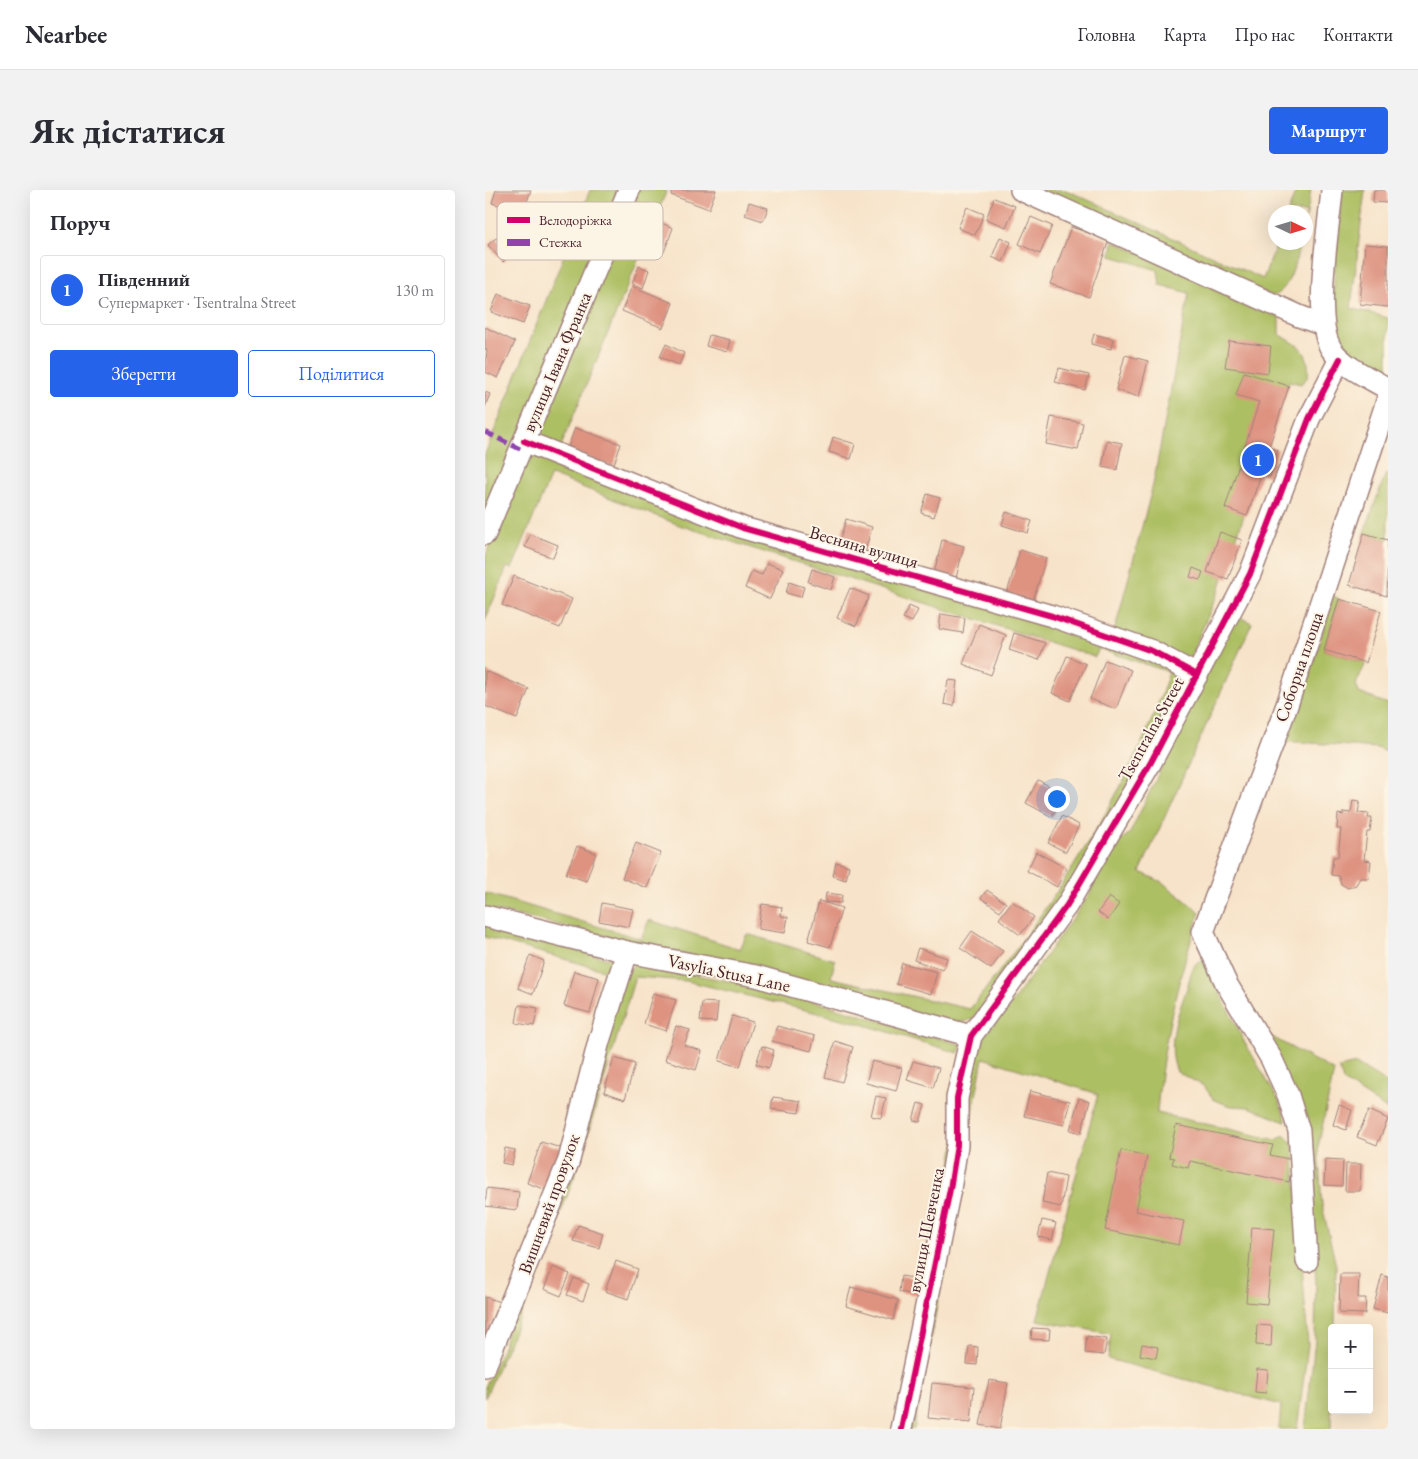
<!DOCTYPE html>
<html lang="uk">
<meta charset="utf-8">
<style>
body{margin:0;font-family:"EB Garamond",serif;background:#f2f2f3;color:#2b2b33}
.controls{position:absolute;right:15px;bottom:15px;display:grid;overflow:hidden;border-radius:5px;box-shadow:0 5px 20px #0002}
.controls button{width:45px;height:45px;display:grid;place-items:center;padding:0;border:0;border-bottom:1px solid #e1e1e2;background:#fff;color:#2b2b33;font:25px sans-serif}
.compass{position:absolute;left:783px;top:15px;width:45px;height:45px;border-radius:50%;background:#fff;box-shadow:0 5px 20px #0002;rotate:94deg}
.you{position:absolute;left:571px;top:608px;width:18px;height:18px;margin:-12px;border:4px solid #fff;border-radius:50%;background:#1a73e8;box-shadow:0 0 0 8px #1a73e833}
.badge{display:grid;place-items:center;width:32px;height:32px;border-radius:50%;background:#2563eb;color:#fff;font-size:16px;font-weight:700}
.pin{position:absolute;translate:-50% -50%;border:2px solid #fff;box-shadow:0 1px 5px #0006}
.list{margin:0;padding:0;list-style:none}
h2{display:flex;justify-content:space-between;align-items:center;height:65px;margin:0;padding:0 20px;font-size:21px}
h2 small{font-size:16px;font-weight:400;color:#7c7c81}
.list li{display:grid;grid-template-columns:32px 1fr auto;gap:15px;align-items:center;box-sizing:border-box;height:70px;margin:0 10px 10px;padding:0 10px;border:1px solid #e1e1e2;border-radius:5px}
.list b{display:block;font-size:19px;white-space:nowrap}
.list p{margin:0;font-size:16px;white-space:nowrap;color:#7c7c81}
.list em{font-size:16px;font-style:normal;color:#7c7c81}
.actions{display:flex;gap:10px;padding:15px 20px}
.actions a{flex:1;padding:11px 0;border:1px solid #2563eb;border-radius:5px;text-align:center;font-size:18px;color:#2563eb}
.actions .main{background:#2563eb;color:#fff}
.map{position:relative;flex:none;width:903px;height:1239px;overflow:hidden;border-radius:5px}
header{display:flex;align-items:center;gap:30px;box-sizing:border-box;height:70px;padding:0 25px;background:#fff;border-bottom:1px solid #e1e1e2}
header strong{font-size:24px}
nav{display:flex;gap:28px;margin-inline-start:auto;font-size:18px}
.intro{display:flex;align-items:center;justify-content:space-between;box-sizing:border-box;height:120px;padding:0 30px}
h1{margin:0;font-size:35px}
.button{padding:12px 22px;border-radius:5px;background:#2563eb;color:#fff;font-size:18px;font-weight:700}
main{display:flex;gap:30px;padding:0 30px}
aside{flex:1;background:#fff;border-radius:5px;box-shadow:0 5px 20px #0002}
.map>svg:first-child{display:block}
.green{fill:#adbf63;stroke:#7c6f47}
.building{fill:#de9280}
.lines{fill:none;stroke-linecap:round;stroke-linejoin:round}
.minor-casing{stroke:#a0817a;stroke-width:24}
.minor{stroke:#fff;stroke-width:21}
.quiet{stroke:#8e44ad;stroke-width:5;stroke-dasharray:10 5;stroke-linecap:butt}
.cycleway-casing{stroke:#fcf5e5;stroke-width:9}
.cycleway{stroke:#d6006c;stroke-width:6}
.labels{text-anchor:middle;stroke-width:4;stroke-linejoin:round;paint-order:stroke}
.street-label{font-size:18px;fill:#4a1f2b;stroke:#fcf5e5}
.key{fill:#fcf5e5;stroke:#c7b5ad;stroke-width:1}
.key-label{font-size:14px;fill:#4a1f2b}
</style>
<header>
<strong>Nearbee</strong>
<nav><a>Головна</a><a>Карта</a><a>Про нас</a><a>Контакти</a></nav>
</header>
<div class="intro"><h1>Як дістатися</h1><a class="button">Маршрут</a></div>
<main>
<aside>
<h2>Поруч<small></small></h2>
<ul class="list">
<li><span class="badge">1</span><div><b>Південний</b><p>Супермаркет · Tsentralna Street</p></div><em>130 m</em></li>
</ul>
<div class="actions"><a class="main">Зберегти</a><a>Поділитися</a></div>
</aside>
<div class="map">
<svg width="903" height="1239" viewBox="0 0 903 1239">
<rect width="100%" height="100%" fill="#fcf5e5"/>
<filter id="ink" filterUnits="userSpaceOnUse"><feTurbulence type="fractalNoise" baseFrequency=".02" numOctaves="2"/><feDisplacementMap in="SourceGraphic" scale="10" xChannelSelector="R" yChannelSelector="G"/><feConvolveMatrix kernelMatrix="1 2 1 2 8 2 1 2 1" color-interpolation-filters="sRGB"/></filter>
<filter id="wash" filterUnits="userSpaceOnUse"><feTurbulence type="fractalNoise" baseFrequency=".0096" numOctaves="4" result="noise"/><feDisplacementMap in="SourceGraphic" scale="20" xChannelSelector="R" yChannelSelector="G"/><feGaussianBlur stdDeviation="1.12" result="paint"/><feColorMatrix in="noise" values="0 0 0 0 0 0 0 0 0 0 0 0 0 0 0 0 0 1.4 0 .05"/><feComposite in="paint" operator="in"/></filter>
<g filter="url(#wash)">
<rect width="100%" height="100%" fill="#f7e3c9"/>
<!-- green -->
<g class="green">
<path d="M105,0H138L0,330V264Z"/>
<path d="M151,0H182L74,261L49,247Z"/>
<path d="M549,0H581L778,89L792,53H815C811,70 806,99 788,106Z"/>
<path d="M811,0H826L821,28V22H803Z"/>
<path d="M857,0H880L866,118L903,128V183C888,174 866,165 855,150C841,130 855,28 857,0Z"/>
<path d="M628,51L794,125V144C815,157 825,159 823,187L816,194L804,191L733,403L705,467L699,473L629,443L668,295L704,103L675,95L673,80L626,66Z"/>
<path d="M44,264L510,417L688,478L690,486L689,503L646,594L581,704L488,829L478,832H467L170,757L0,718V703L156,749L164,730L255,759L262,744L350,770L346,788L485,819C562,722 647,601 684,482L614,459L610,467L197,336L66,285L27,379L22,377L0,431V368L33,280Z"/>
<path d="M901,283H903V350L879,343Z"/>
<path d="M847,405L854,409L839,460L881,473L871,494L874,503L903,514V563L892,558L799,551L832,462Z"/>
<path d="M750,425L767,433L655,682L677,692L715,722C693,788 677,854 672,923L792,950L799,945L808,953L823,1155L812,1239H794L796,1215L623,1169L626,1144L552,1130L613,904L498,868L429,1239H421L483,875L496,849L522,820L605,704L619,663L645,643Z"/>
<path d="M0,734L134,772L129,783L0,747Z"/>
<path d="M714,771L719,772L760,853L794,911L801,929L800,932L764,917L746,916L729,910L719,896L692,882C680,853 694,822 703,795C705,787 707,775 714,771Z"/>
<path d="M150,773L295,801L477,855L473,863L373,833L202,791L150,787L93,977L48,1097L0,1208V1197L17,1160L141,785Z"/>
<path d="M778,842L849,881L833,957L837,1015L851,1076L850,1138H847L846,1239H820L830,1151L831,1090L820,965Z"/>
<path d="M871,874L903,894V920L858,891L854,878Z"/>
</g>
<g id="blocks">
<!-- building -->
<g class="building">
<path d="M11,0H46L38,23L7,13Z"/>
<path d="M188,0H231L224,19L186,5Z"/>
<path d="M889,0H903V13L888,12Z"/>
<path d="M509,8L530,16L521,37L501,29Z"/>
<path d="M264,12L283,18L278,31L260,25Z"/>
<path d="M482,17L499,24L490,45L473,38Z"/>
<path d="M546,27L567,36L555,64L534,54Z"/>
<path d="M172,31L188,38L179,62L163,56Z"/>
<path d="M586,37L624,50L604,107L565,94Z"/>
<path d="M515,47L526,52L518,72L507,67Z"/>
<path d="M11,48L26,64L18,72L3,55Z"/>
<path d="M880,54L903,56V117L875,114Z"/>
<path d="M154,76L164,80L158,98L147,94Z"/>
<path d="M147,96L188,113L178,138L137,121Z"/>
<path d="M13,104L45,116L38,134L6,122Z"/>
<path d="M0,137L30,152L13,188L0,182L2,160L0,159Z"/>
<path d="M609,144L628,149L626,159L606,154Z"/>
<path d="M224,145L245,150L242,162L221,156Z"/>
<path d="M744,151L786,156L783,183L740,177Z"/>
<path d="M181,154L199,163L194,175L175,167Z"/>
<path d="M640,165L663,171L654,207L631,200Z"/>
<path d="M574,178L604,185L600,200L570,192Z"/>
<path d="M759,182L804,196L784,257L793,260L785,287L776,284L762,326L740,318L774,212L751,205Z"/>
<path d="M0,202L5,204L0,217Z"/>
<path d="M566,227L598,233L593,260L561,254Z"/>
<path d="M90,238L136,254L128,277L82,260Z"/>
<path d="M348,247L370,254L366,269L344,262Z"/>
<path d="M622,250L637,253L632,280L617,277Z"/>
<path d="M442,304L455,308L449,327L436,323Z"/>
<path d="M521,322L547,331L543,343L517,335Z"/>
<path d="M361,329L387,337L380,361L354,353Z"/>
<path d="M735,342L757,350L743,389L722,382Z"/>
<path d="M879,343L903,350L902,406L864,395Z"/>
<path d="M45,344L73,355L68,368L40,357Z"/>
<path d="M457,350L479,356L471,388L449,383Z"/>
<path d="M535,360L561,368L547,414L521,406Z"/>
<path d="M282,373L298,379L285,409L260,398L267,381L277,385Z"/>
<path d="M708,378L718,382L715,390L705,387Z"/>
<path d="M327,379L350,387L346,400L323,392Z"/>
<path d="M29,386L87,409L75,438L17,415Z"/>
<path d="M304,392L319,397L316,407L301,403Z"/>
<path d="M365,398L384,406L371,436L352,428Z"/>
<path d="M854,409L896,421L881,473L839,460Z"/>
<path d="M424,416L433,420L427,432L418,428Z"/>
<path d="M456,424L480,428L478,443L454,439Z"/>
<path d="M494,434L521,445L506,485L478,474Z"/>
<path d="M529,443L560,453L554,470L524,460Z"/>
<path d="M582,466L601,474L585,511L567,503Z"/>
<path d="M620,470L646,480L631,519L605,509Z"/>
<path d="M0,481L44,499L32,529L0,516Z"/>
<path d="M463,490L472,491L469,516L459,514Z"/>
<path d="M553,590L579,604L567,627L541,613Z"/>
<path d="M868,610L875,611L873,623L884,624L883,628H887L885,642H882L879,670L886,671L884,688H875L871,695L863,698L856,694L854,686L846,685L848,667H853L856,639H852L853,624L858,625V622L866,623Z"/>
<path d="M577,626L594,635L581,662L563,653Z"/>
<path d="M151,653L176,663L162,698L137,688Z"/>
<path d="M92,656L111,663L101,691L81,684Z"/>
<path d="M551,662L581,678L572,697L542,681Z"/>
<path d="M351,672L364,676L361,690L348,686Z"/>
<path d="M502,700L521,713L515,721L496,708Z"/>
<path d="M341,703L357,705L356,713L340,712Z"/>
<path d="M624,707L634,714L623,730L613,722Z"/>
<path d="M334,711L357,718L345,757L323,751Z"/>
<path d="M527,711L549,727L535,745L514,729Z"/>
<path d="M117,713L148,719L144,737L114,731Z"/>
<path d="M277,714L297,717L296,726L303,727L300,743L273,739Z"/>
<path d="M487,741L518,761L506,779L475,758Z"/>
<path d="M433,758L462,768L458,780L429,770Z"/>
<path d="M45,765L59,771L48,804L33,798Z"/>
<path d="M417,773L452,782L446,804L411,794Z"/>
<path d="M89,781L114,788L105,823L79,816Z"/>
<path d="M168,803L191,810L181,841L159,834Z"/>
<path d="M217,812L233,813L231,832L215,831Z"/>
<path d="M34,815L53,818L49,836L31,833Z"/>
<path d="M247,826L268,832L255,877L234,871Z"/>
<path d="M191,836L205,840L199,855L217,861L211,880L180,870Z"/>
<path d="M292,836L330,846L326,861L287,851Z"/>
<path d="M350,851L368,857L357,892L340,887Z"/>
<path d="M277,856L289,860L284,878L271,874Z"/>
<path d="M129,868L150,874L140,909L119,902Z"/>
<path d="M387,871L417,878L411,901L381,893Z"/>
<path d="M428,871L454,878L448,898L422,890Z"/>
<path d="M545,901L585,911L579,935L539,926Z"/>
<path d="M391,906L401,908L396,928L386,926Z"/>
<path d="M288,907L316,911L314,923L286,919Z"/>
<path d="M594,908L605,911L596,943L585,940Z"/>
<path d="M433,913L440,915L435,932L428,930Z"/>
<path d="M854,915L867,920L861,940L848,935Z"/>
<path d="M884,920L903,929L892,955L872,947Z"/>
<path d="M691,935L788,955L785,965L808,970L804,992L705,971L703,978L687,974L689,968L684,967Z"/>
<path d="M56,952L76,958L62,1000L42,993Z"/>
<path d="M20,958L30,960L27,975L17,973Z"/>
<path d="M636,960L662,966L651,1021L699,1031L694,1055L620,1040Z"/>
<path d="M840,969L858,970L857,996L839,995Z"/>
<path d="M861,974H876L875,1001H860Z"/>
<path d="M562,983L581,987L576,1017L557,1013Z"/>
<path d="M2,998L34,1002L32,1020L0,1016Z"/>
<path d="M557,1030L571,1033L567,1050L553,1047Z"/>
<path d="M93,1035L118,1043L114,1058L88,1051Z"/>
<path d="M767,1037L789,1039L782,1114L761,1112Z"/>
<path d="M131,1071L153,1079L143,1109L120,1101Z"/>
<path d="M68,1077L85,1084L76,1106L59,1099Z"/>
<path d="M855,1084H874L873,1108H881L880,1124L854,1123Z"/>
<path d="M897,1085L903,1087V1123L888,1119Z"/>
<path d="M416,1086L435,1089L432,1105L414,1102Z"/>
<path d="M89,1088L104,1094L98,1111L82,1105Z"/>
<path d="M366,1097L413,1110L408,1130L361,1116Z"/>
<path d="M0,1107L15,1112L0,1153Z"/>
<path d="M772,1135L787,1136L786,1156L771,1155Z"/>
<path d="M547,1138L565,1139L564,1150L546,1149Z"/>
<path d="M602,1146L622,1149L619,1165L600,1163Z"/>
<path d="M657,1154L673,1157L671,1168L655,1165Z"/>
<path d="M484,1156L493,1157L492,1175L482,1174Z"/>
<path d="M772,1179L783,1180L781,1203L770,1202Z"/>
<path d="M504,1190L523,1193L515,1239L495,1235Z"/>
<path d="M447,1193L489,1197L486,1232L443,1228Z"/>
</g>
</g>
</g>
<g filter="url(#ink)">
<use href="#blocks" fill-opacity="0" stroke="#a0817a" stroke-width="1"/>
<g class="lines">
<!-- minor casing -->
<g class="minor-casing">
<g id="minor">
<path d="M536,0L814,126L838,135"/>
<path d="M847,0C844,36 827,132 847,160C859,177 885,188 903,199"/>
<path d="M39,251L258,338L567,426L667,461L712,485"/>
<path d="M0,344L144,0"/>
<path d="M0,726L142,762L271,786L486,846"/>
<path d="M822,1071L814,941L803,905L786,868L741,793L718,742L802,515L903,208"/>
<path d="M0,1176L84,970L114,851L142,762"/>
<path d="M416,1239L465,999L472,955V908L486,846L582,715L666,572L765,384L824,229L855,169"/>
</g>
</g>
<!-- minor -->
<use href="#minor" class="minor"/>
<!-- quiet -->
<path class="quiet" d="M0,242L35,259"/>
<!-- cycleway casing -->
<g class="cycleway-casing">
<g id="cycleway">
<path d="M39,251L258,338L567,426L667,461L712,485"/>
<path d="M416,1239L465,999L472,955V908L486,846L582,715L666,572L765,384L824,229L855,169"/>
</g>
</g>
<!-- cycleway -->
<use href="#cycleway" class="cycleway"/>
</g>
</g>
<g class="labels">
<!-- street labels -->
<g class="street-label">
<text transform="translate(72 172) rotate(-67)" y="6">вулиця Івана Франка</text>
<text transform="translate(379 357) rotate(16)" y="6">Весняна вулиця</text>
<text transform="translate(814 477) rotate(-71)" y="6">Соборна площа</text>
<text transform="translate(666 539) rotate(-61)" y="6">Tsentralna Street</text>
<text transform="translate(244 783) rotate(12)" y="6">Vasylia Stusa Lane</text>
<text transform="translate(64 1014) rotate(-70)" y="6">Вишневий провулок</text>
<text transform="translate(441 1040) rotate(-79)" y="6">вулиця Шевченка</text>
</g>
</g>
<!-- legend -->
<rect x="12" y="12" width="166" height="58" rx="8" class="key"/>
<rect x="22" y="27" width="23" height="6" fill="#d6006c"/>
<rect x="22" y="49" width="23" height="7" fill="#8e44ad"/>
<g class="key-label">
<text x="54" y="35">Велодоріжка</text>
<text x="54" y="57">Стежка</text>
</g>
</svg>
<div class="controls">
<button>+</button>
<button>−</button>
</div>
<svg class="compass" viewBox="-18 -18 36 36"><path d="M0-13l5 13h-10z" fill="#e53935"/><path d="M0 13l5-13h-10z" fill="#7c7c81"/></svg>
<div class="you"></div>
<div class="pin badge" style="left:773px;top:270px">1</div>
</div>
</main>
